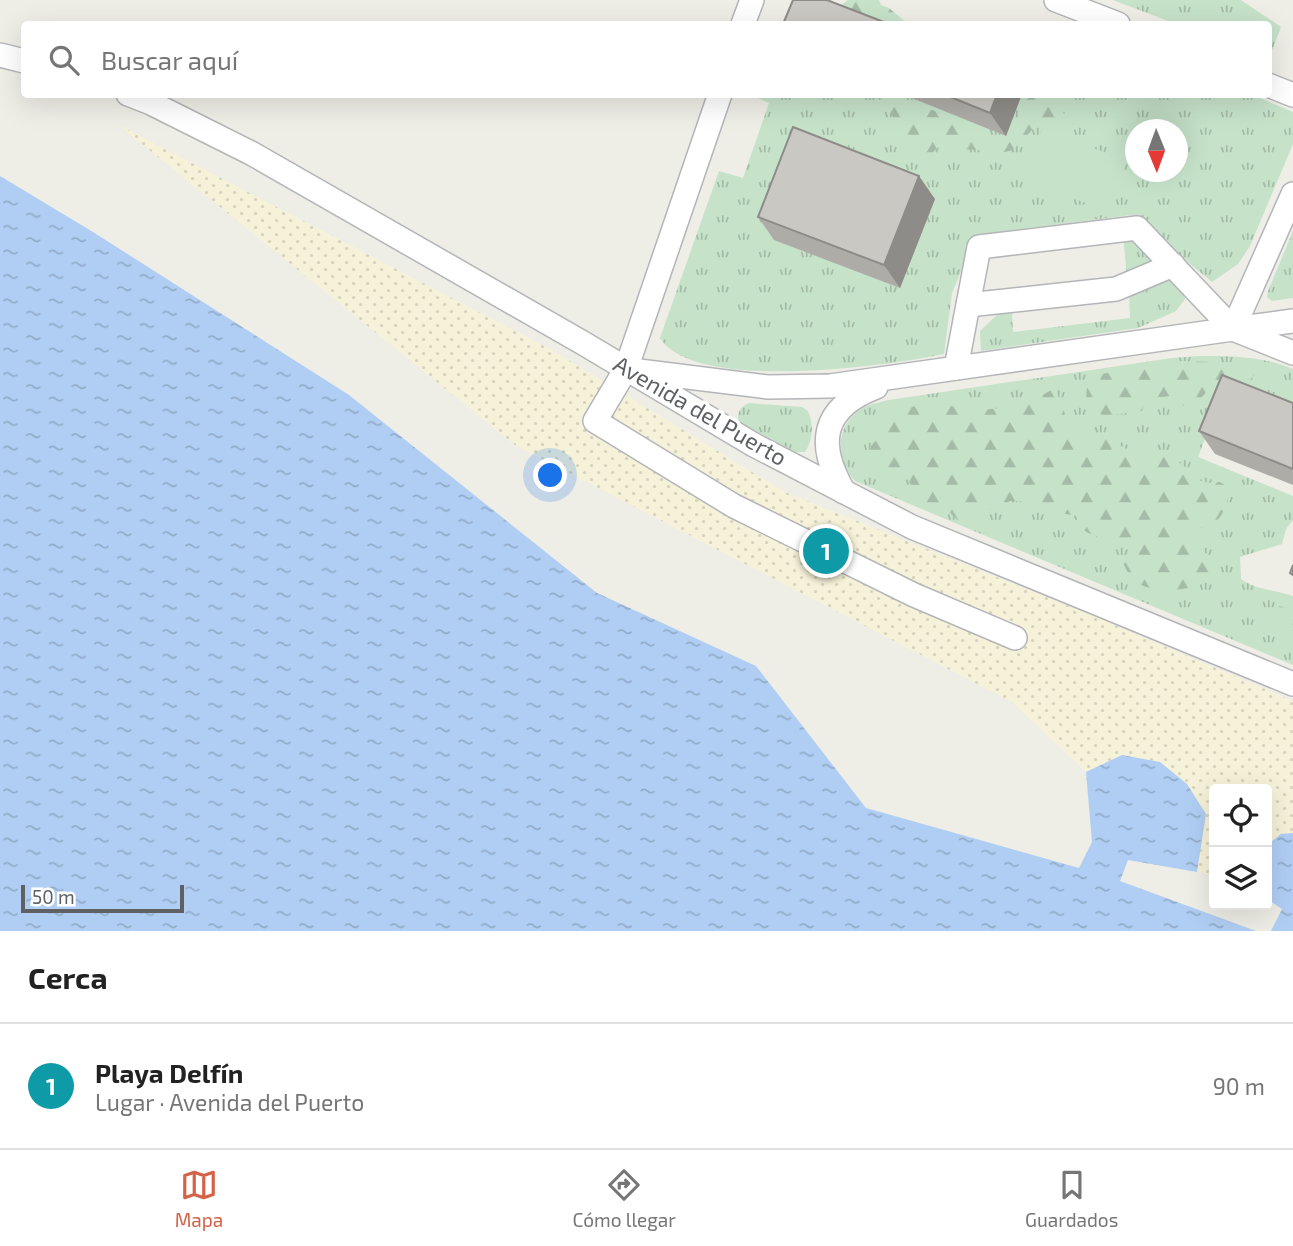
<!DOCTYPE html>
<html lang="es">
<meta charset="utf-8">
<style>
body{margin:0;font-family:"Exo 2",sans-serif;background:#f2f2f2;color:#222}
.controls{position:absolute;right:21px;bottom:21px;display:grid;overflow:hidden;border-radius:7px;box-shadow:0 7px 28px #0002}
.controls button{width:63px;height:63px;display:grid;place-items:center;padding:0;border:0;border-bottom:2px solid #e0e0e0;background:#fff;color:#222;font:35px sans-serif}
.compass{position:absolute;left:1125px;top:119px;width:63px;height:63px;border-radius:50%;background:#fff;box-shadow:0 7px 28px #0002;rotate:179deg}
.scale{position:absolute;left:21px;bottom:18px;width:163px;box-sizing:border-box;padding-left:7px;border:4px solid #5e6064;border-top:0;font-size:19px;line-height:24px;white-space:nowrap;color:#5e6064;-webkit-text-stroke:5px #fff;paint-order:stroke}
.you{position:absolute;left:551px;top:476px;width:24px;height:24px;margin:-18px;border:5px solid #fff;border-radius:50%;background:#1a73e8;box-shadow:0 0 0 10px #1a73e833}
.badge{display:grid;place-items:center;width:46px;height:46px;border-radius:50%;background:#d36247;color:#fff;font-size:23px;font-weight:700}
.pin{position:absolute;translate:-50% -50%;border:4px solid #fff;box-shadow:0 2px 7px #0006}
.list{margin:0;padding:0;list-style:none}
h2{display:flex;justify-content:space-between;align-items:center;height:91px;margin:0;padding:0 28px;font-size:30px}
h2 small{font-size:23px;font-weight:400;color:#767676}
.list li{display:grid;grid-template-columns:46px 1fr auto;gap:21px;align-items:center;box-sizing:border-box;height:126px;padding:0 28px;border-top:2px solid #e0e0e0}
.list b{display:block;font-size:26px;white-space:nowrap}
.list p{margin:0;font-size:23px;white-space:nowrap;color:#767676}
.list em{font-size:23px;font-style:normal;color:#767676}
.icon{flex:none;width:38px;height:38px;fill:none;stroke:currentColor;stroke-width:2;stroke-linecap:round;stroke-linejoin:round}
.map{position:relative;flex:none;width:1293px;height:931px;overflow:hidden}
.search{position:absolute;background:#fff;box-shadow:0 7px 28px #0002;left:21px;right:21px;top:21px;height:77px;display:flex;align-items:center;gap:18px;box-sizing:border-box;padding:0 24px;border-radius:7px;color:#767676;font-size:26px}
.sheet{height:217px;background:#fff}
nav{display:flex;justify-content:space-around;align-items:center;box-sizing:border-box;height:98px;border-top:2px solid #e0e0e0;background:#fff;font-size:19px;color:#767676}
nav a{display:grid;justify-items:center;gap:4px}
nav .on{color:#d36247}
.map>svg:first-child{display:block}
.grass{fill:url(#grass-tufts);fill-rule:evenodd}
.forest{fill:url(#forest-firs)}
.sand{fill:url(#sand-dots)}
.pitch{fill:#c6e2c9}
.water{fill:url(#water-ripples)}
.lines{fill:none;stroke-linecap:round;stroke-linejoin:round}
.minor-casing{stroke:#b3b5b9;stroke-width:26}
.minor{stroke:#fff;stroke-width:23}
.wall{fill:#adaca7}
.shaded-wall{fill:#8d8c88}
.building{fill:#c9c8c2;stroke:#8d8c88;stroke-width:2}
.labels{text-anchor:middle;stroke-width:7;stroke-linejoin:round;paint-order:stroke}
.street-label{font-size:23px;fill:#5e6064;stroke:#fff}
</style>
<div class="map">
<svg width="1293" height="931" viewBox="0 0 1293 931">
<defs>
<pattern id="grass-tufts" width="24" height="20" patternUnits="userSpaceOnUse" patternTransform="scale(1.75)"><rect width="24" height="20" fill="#c6e2c9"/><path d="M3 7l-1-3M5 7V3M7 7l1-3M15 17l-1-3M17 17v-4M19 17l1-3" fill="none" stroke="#a4bba7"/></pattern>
<pattern id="forest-firs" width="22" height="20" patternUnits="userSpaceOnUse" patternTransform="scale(1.75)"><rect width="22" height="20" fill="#c6e2c9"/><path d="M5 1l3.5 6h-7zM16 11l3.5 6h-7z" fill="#a4bba7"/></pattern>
<pattern id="sand-dots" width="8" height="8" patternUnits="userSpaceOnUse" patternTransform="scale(1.75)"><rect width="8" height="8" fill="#f6f2d9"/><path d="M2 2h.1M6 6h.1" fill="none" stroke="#d5d2bd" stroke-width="1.8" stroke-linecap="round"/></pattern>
<pattern id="water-ripples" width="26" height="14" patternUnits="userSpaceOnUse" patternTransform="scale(1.75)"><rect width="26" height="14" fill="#b0cef4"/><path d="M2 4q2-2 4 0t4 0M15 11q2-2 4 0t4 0" fill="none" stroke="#92abc9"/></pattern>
</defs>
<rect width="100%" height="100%" fill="#eeede6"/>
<!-- grass -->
<g class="grass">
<path d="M1113,0H1241L1281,27L1269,58L1268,24H1176Z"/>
<path d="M1251,94L1293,112V144L1250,246L1238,264L1212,282L1131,215L976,235L952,293L944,354C888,366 694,393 660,338L719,171L743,178L769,103L751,95ZM1136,130H1178V172H1136Z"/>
<path d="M1293,231V298L1272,301L1267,297L1268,291Z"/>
<path d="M1131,233L1157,258L1149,270L1127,278L1123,234Z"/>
<path d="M1171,280L1183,287L1185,299L1176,311L1138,328L981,351L980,331L1001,311L1012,312L1013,332L1130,318L1129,291Z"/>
<path d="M1198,356C1230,356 1263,356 1293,369V415L1225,387L1198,457L1293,496V520L1286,529L1282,544L1240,557L1241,579C1255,590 1276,590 1293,596V665L855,481C833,457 836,420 867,406C874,403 882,402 889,400L1172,358Z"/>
<path d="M749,403L802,407L808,411C814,425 813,439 805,452H796L738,422C737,412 740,407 749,403Z"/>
</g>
<!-- forest -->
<g class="forest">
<path d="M848,0H879L881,5L889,8L908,24H859L840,6Z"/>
<path d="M1031,95H1058C1058,104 1064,111 1066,120L1059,126H1036L1013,150L1005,152L948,148L941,145L928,156L912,158L904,155L896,141L893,117L878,98L887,96L896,98L946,115L953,121L970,127L984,138L1009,139L1024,101L1031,97Z"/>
<path d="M1182,361L1239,363L1250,366L1254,377C1240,384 1234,380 1221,383C1208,387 1200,400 1191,409L1179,404L1170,396L1145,399L1142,411C1130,411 1114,417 1103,415C1082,411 1084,389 1092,375L1115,372L1137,366Z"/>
<path d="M1055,388L1064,411L1070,434L1080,442L1106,439L1129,450L1167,454L1188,469L1195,479L1208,483L1220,482L1231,489C1221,520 1223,520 1193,531L1191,542L1211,557L1213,568L1209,580C1191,591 1152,596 1134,580C1128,574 1125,567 1122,560L1134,555C1127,531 1117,540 1098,537C1091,535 1084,530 1078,527L1077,516L1055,512L1033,502L1010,501L1001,507L990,510L969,520H958L949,512L927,507C923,495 914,490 907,479L884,476L870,458L871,446L879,437L890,415L901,410L926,403H938L974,411L999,408L1011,409L1032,395L1044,394Z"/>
<path d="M1293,605V633C1280,628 1279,620 1279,606L1287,608Z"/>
</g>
<!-- sand -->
<path class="sand" d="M117,124L552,350L785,492L1079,610L1293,701V833L1280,834L1267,845V789H1214V876L1197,872L1206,814L1122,755L1086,772L1012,702L515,445Z"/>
<!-- pitch -->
<path class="pitch" d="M1043,128L1126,161L1106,211L1022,178Z"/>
<!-- water -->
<g class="water">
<path d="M0,176L93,232L349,395L597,593L756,666L866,808L1079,868L1092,842L1086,772L1122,755L1160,762L1187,784L1206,814L1197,872L1128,860L1120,881L1256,931H0Z"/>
<path d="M1293,833V931H1271L1282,909L1267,899V845L1281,834Z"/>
</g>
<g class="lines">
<!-- minor casing -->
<g class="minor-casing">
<g id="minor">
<path d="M1056,0L1118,24"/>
<path d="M743,24L752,0"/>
<path d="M0,55L24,61"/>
<path d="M1268,85L1293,95"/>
<path d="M128,94L151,103L251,153L583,343L754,445L912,527L1293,684"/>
<path d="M720,94L626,369L595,421L734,506L914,595L1015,638"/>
<path d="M968,305L1116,289L1173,265"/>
<path d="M1293,321L1233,329L1293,353"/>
<path d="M956,368L979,247L1137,228L1233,329"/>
<path d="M639,371L768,387L830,386L1233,329L1293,194"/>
<path d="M844,492C816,444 821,408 876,387"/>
</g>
</g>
<!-- minor -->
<use href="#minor" class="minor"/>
</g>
<!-- wall -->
<g class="wall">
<path d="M902,94H1022L1006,136Z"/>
<path d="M935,199L900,288L774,240L758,217Z"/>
<path d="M1293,403V485L1215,454L1199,431Z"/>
</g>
<!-- shaded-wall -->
<g class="shaded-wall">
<path d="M997,94H1022L1006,136L990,113Z"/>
<path d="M919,176L935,199L900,288L884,265Z"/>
</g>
<!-- building -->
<g class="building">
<path d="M793,0H827L889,24H783Z"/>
<path d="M943,94H997L990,113Z"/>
<path d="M793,127L919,176L884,265L758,217Z"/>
<path d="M1222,375L1293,403V469L1199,431Z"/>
<path d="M1293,565V575L1290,573Z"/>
</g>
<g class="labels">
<!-- street labels -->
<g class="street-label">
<text transform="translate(700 411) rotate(30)" y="8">Avenida del Puerto</text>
</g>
</g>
</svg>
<div class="controls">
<button><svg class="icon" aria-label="locate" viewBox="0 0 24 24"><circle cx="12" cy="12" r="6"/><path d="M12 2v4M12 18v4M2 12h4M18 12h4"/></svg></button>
<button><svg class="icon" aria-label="layers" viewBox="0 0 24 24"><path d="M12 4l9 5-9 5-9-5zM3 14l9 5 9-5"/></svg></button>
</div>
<svg class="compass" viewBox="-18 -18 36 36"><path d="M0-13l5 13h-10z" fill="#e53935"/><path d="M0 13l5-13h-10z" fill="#767676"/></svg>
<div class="scale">50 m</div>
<div class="you"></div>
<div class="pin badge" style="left:826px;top:551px;background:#0f9aa8">1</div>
<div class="search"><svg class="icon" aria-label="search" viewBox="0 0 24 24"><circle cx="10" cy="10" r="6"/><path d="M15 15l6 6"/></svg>Buscar aquí</div>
</div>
<section class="sheet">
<h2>Cerca<small></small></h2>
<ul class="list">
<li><span class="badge" style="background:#0f9aa8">1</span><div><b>Playa Delfín</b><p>Lugar · Avenida del Puerto</p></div><em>90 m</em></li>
</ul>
</section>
<nav>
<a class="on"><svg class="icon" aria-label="map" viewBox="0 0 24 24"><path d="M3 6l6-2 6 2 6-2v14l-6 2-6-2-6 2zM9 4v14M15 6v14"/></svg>Mapa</a>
<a><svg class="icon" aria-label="directions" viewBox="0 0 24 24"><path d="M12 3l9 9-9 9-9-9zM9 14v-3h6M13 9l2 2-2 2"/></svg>Cómo llegar</a>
<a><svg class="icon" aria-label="saved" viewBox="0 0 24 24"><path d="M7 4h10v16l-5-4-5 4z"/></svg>Guardados</a>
</nav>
